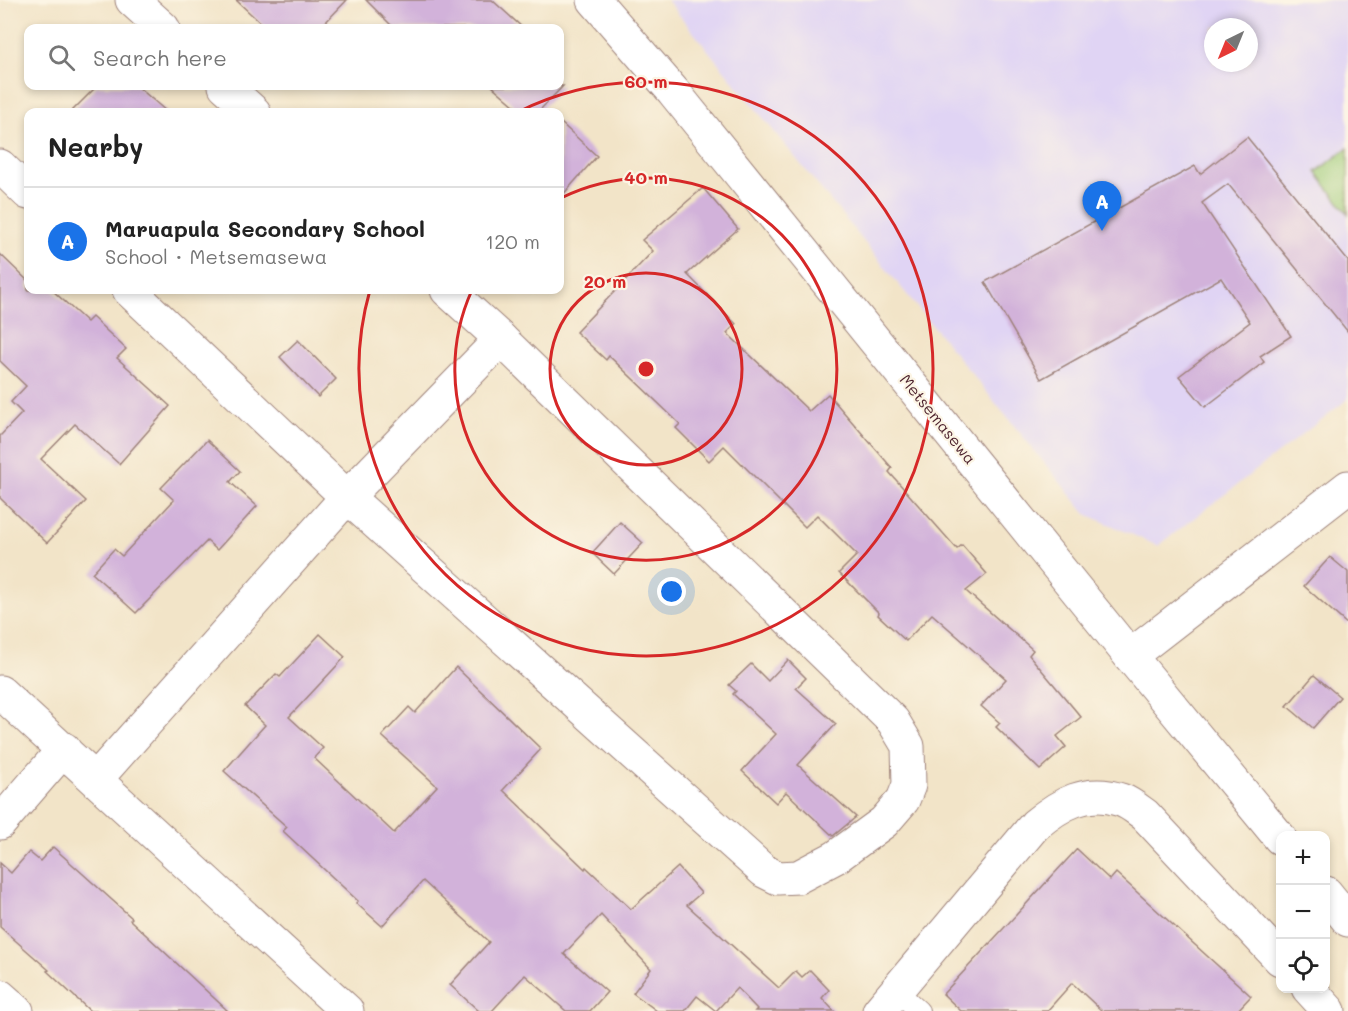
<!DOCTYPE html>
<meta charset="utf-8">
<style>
body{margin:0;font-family:Mali,sans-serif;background:#f6f6f6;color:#222}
.controls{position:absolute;right:18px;bottom:18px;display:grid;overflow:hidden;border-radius:12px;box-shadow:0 3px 9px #0003}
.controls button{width:54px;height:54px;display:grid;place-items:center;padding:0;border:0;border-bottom:2px solid #e0e0e0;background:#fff;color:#222;font:30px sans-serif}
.compass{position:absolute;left:1204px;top:18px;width:54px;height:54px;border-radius:50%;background:#fff;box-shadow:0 3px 9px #0003;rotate:223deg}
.you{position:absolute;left:672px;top:592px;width:21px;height:21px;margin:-15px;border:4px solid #fff;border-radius:50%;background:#1a73e8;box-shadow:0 0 0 9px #1a73e833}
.badge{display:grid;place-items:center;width:39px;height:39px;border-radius:50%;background:#1a73e8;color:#fff;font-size:20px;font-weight:700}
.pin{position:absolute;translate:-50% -50px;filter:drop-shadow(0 2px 3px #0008)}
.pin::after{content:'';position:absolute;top:32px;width:21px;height:18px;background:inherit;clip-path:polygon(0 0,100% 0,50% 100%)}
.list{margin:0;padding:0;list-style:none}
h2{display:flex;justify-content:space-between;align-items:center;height:78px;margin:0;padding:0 24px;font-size:26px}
h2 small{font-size:20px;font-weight:400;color:#767676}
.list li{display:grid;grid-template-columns:39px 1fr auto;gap:18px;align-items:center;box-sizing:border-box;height:108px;padding:0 24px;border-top:2px solid #e0e0e0}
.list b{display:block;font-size:22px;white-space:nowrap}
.list p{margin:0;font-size:20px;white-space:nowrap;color:#767676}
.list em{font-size:20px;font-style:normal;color:#767676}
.icon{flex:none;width:33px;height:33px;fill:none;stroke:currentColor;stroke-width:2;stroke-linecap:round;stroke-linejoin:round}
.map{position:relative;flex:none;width:1348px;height:1011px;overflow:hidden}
.search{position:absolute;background:#fff;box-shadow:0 3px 9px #0003;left:24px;top:24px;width:540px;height:66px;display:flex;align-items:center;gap:15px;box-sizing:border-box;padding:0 21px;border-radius:12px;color:#767676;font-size:22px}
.panel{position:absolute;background:#fff;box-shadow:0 3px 9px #0003;left:24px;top:108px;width:540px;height:186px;border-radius:12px}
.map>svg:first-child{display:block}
.built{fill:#e0d4f4;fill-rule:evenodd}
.green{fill:#a0cc7a;stroke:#757652;stroke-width:1.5}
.building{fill:#d2b2da}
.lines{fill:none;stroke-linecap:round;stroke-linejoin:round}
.service-casing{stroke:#9e827a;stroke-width:22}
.minor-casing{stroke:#9e827a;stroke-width:35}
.tertiary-casing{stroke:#9e827a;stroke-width:35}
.service{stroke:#fff;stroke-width:20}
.minor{stroke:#fff;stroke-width:33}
.tertiary{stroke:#fff;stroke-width:33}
.ring{fill:none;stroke:#d62828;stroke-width:3}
.labels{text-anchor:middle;stroke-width:4.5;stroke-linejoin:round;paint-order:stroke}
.street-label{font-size:16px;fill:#4a1f2b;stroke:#fcf5e5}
.centre{fill:#d62828;stroke:#fcf5e5;stroke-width:3}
.ring-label{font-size:18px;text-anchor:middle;font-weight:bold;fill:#d62828;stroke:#fcf5e5;stroke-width:4.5;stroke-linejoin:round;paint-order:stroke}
</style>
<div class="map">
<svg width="1348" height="1011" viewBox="0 0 1348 1011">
<rect width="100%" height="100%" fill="#fcf5e5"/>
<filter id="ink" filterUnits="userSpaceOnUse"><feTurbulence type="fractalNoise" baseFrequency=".0167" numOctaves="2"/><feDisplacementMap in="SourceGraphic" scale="12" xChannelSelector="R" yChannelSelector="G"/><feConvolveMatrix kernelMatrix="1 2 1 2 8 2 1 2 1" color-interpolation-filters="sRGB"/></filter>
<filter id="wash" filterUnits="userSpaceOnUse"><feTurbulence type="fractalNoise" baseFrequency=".008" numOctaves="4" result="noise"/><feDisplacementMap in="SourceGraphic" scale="24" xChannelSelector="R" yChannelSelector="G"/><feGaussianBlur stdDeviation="1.35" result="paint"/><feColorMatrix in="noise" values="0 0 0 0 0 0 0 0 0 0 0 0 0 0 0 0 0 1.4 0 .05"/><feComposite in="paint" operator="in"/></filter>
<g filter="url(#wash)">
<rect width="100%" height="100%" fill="#f2e4c8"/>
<!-- built -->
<path class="built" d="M667,0H1348V399L1158,546L1086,514ZM1213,27H1249V63H1213Z"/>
<!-- green -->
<path class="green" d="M1348,148V214L1316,172Z"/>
<g id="blocks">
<!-- building -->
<g class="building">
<path d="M236,0H347L320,28H266Z"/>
<path d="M366,0H492L523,28H394Z"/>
<path d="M97,86H137L167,112H71Z"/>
<path d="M492,86H563L538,112H522Z"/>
<path d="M560,122L597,156L560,198Z"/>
<path d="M1247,137L1348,261V332L1228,184L1202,203L1291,336L1260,356L1264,362L1205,407L1179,376L1250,322L1221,278L1041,379L985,282L1195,166L1200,174Z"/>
<path d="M703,188L738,229L687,274L736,324L727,333L809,411L828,394L892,468L889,472L957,549L962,545L987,574L966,591L1033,650L1029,655L1081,717L1057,736L1066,747L1040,770L996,727L1000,723L981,706L1006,679L932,614L906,641L878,615L879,613L839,573L857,555L817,515L805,527L724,446L709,461L676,428L680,424L609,356L606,360L576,332L653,251L642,240Z"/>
<path d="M0,254L28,281V290H52L87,322L92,317L126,349L117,358L170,406L119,464L75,424L41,459L86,501L47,543L0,498V436L22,413L11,402L26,386L0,361Z"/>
<path d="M298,340L336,379L318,397L280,357Z"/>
<path d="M207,440L240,471L230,482L257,506L217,550L207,541L136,613L92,573L114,549L122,556L174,500L161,488Z"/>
<path d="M620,522L643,543L614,574L592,553Z"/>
<path d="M1330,557L1348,572V625L1304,586Z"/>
<path d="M320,634L345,657L289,717L323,748L314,758L394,833L437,786L382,736L409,707L415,713L456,667L541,749L503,790L585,869L586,867L631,909L678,867L701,893L687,905L779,988L796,971L802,977L810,970L829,990L822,998L834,1011H755L757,1009L737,988L716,1011L697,996L685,1011H657L633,993L651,969L601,915L564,954L607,992L590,1011H566L525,975L492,1011H479L450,985L489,942L423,881L382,926L356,903L358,901L283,831L287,827L224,771L265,725L245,706L276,674L280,677Z"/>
<path d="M788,660L806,678L796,688L836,724L798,765L856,817L833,836L786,792L776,803L742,771L776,734L733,694L736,691L729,685L751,664L768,681Z"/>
<path d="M1314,675L1340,697L1313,728L1287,706Z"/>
<path d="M53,847L132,918L130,920L228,1011H90L47,971L49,970L0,927V863L11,873L29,852L40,861Z"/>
<path d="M1077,849L1110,880L1116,873L1251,996L1237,1011H1102L1072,983L1047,1011H961L943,994Z"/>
</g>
</g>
</g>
<g filter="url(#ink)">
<use href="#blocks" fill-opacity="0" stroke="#9e827a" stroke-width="1.5"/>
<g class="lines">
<!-- service casing -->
<g class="service-casing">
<path id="service" d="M896,990L919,1011"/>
</g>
<!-- minor casing -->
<g class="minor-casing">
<g id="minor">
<path d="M132,0L163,28"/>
<path d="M225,86L254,112"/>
<path d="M0,166L28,193"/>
<path d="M129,290L347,497L764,871L778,878L798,877L836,857L884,822L903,800L909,785L908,746L893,721L501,339L447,290"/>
<path d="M1130,656L1348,487"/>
<path d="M0,692L347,1011"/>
<path d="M96,779L347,497L501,339"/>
<path d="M0,823L64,749"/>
<path d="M1308,988L1329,1011"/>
<path d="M0,996L17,1011"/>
<path d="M879,1011L1035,825C1060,804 1087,788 1121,800C1130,803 1138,810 1145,815L1280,959"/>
</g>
</g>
<!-- tertiary casing -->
<g class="tertiary-casing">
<g id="tertiary">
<path d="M594,0L673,91L1130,656L1280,838"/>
<path d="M1326,893L1348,920"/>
</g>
</g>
<!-- service -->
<use href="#service" class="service"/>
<!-- minor -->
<use href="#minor" class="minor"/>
<!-- tertiary -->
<use href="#tertiary" class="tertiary"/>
</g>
</g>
<!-- distance rings -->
<g class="ring">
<circle cx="646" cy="369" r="96"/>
<path d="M561 198A191 191 0 1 1 472 290"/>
<path d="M518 112A287 287 0 1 1 370 290"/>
</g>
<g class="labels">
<!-- street labels -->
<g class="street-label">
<text transform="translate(938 419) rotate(51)" y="6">Metsemasewa</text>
</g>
</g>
<circle cx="646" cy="369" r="9" class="centre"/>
<g class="ring-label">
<text x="646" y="88">60 m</text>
<text x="646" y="184">40 m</text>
<text x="605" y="288">20 m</text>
</g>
</svg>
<div class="controls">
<button>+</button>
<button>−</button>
<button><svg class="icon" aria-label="locate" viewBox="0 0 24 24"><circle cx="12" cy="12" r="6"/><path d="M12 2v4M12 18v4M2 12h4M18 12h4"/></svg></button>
</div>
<svg class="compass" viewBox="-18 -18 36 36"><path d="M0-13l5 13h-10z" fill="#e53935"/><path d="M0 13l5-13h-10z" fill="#767676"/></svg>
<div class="you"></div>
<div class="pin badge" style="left:1102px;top:231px">A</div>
<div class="search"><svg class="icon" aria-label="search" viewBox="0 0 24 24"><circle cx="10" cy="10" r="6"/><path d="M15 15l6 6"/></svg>Search here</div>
<section class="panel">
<h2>Nearby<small></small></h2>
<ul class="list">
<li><span class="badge">A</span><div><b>Maruapula Secondary School</b><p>School · Metsemasewa</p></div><em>120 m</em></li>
</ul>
</section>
</div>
